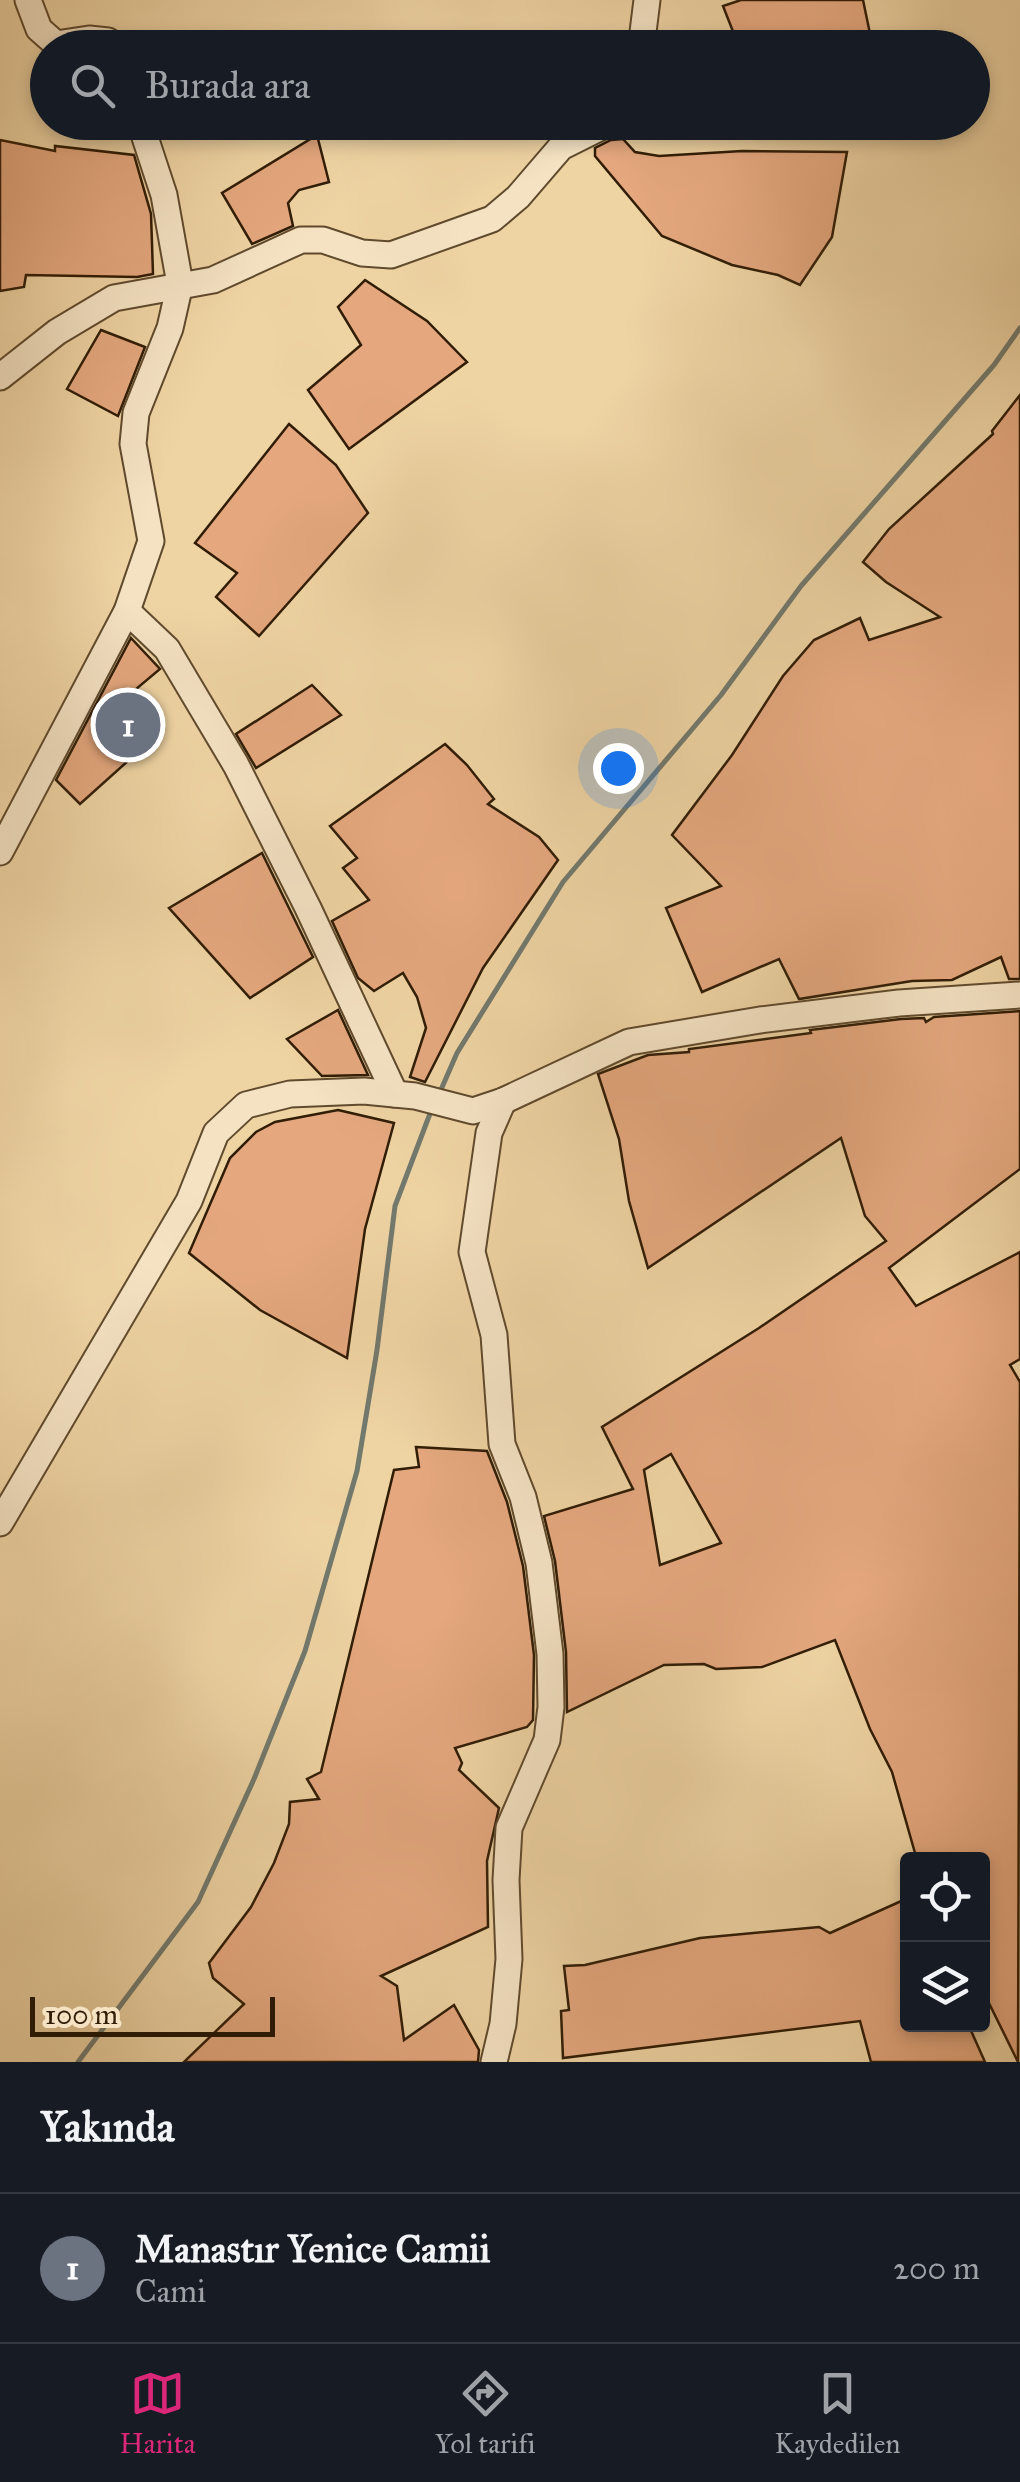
<!DOCTYPE html>
<html lang="tr">
<meta charset="utf-8">
<style>
body{margin:0;font-family:"IM FELL Great Primer",serif;background:#242831;color:#f1f3f6}
.controls{position:absolute;right:30px;bottom:30px;display:grid;overflow:hidden;border-radius:10px;box-shadow:0 5px 15px #0003}
.controls button{width:90px;height:90px;display:grid;place-items:center;padding:0;border:0;border-bottom:2px solid #363941;background:#171b24;color:#f1f3f6;font:50px sans-serif}
.scale{position:absolute;left:30px;bottom:25px;width:245px;box-sizing:border-box;padding-left:10px;border:5px solid #311d06;border-top:0;font-size:28px;line-height:35px;white-space:nowrap;color:#311d06;-webkit-text-stroke:8px #f4e2c3;paint-order:stroke}
.you{position:absolute;left:618px;top:768px;width:35px;height:35px;margin:-25px;border:8px solid #fff;border-radius:50%;background:#1a73e8;box-shadow:0 0 0 15px #1a73e833}
.badge{display:grid;place-items:center;width:65px;height:65px;border-radius:50%;background:#db2777;color:#fff;font-size:32px;font-weight:700}
.pin{position:absolute;translate:-50% -50%;border:5px solid #fff;box-shadow:0 2px 10px #0006}
.list{margin:0;padding:0;list-style:none}
h2{display:flex;justify-content:space-between;align-items:center;height:130px;margin:0;padding:0 40px;font-size:42px}
h2 small{font-size:32px;font-weight:400;color:#9ea1a6}
.list li{display:grid;grid-template-columns:65px 1fr auto;gap:30px;align-items:center;box-sizing:border-box;height:150px;padding:0 40px;border-top:2px solid #363941}
.list b{display:block;font-size:38px;white-space:nowrap}
.list p{margin:0;font-size:32px;white-space:nowrap;color:#9ea1a6}
.list em{font-size:32px;font-style:normal;color:#9ea1a6}
.icon{flex:none;width:55px;height:55px;fill:none;stroke:currentColor;stroke-width:2;stroke-linecap:round;stroke-linejoin:round}
.map{position:relative;flex:none;width:1020px;height:2062px;overflow:hidden}
.search{position:absolute;background:#171b24;box-shadow:0 5px 15px #0003;left:30px;right:30px;top:30px;height:110px;display:flex;align-items:center;gap:25px;box-sizing:border-box;padding:0 35px;border-radius:55px;color:#9ea1a6;font-size:38px}
.sheet{height:280px;background:#171b24}
nav{display:flex;justify-content:space-around;align-items:center;box-sizing:border-box;height:140px;border-top:2px solid #363941;background:#171b24;font-size:28px;color:#9ea1a6}
nav a{display:grid;justify-items:center;gap:5px}
nav .on{color:#db2777}
.map>svg:first-child{display:block}
.lines{fill:none;stroke-linecap:round;stroke-linejoin:round}
.stream{stroke:#72796d;stroke-width:5}
.building{fill:#e4a77e;stroke:#311d06;stroke-width:2.5;fill-rule:evenodd}
.minor-casing{stroke:#604a2d;stroke-width:29}
.minor{stroke:#f4e2c3;stroke-width:25}
</style>
<div class="map">
<svg width="1020" height="2062" viewBox="0 0 1020 2062">
<rect width="100%" height="100%" fill="#eed3a3"/>
<filter id="stains"><feTurbulence type="fractalNoise" baseFrequency=".002" numOctaves="4"/><feColorMatrix values="0 0 0 0 .2 0 0 0 0 .09 0 0 0 0 .02 0 0 0 .5 -.17"/></filter>
<radialGradient id="worn" r=".72"><stop offset=".6" stop-color="#630" stop-opacity="0"/><stop offset="1" stop-color="#630" stop-opacity=".3"/></radialGradient>
<g class="lines">
<!-- stream -->
<g class="stream">
<path d="M440,1092L457,1053L563,882L721,695L801,586L994,365L1020,328"/>
<path d="M78,2062L198,1902L254,1779L305,1651L357,1471L377,1350L395,1206L431,1111"/>
</g>
</g>
<!-- building -->
<g class="building">
<path d="M741,0H863L873,48H702L701,44L734,34L723,6Z"/>
<path d="M317,135L329,182L299,190L288,203L293,226L252,244L222,193Z"/>
<path d="M623,139L635,152L659,156L742,151L847,152L832,237L800,285L778,275L732,265L662,236L595,156V148L611,140Z"/>
<path d="M0,140L55,151V146L134,155L151,214L153,274L137,277L26,275L24,287L0,291Z"/>
<path d="M365,280L427,321L467,362L349,449L308,390L361,345L338,307Z"/>
<path d="M101,330L145,347L118,416L67,389Z"/>
<path d="M1020,395V979H1009L1001,957L952,980L912,981L799,999L779,959L702,992L666,908L721,886L672,835L732,755L783,676L814,640L860,618L869,640L940,617L886,582L863,562L889,529L993,434L992,431Z"/>
<path d="M289,424L336,465L368,513L259,636L216,597L237,573L195,543Z"/>
<path d="M131,638L160,669L123,700L147,720L122,753L129,760L80,804L56,780Z"/>
<path d="M312,685L341,715L256,768L236,734Z"/>
<path d="M445,744L467,765L494,799L488,804L539,837L558,860L483,968L425,1082L410,1077L426,1028L417,997L403,973L374,991L358,978L332,921L369,900L343,868L357,858L330,826Z"/>
<path d="M262,853L313,957L250,998L169,908Z"/>
<path d="M338,1010L368,1075L322,1076L287,1039Z"/>
<path d="M1020,1011V1169L889,1268L916,1306L1020,1252V1359L1010,1365L1020,1382L1018,2062L982,1989V1860H917L892,1772L870,1729L835,1640L762,1667L716,1669L704,1664L664,1665L567,1712L566,1652L555,1561L544,1516L633,1489L602,1427L759,1328L886,1241L865,1216L841,1138L648,1268L629,1201L619,1139L598,1074L648,1055L689,1052V1049L811,1033L810,1030L901,1019L924,1018L926,1022L934,1017ZM671,1454L721,1543L660,1565L644,1470Z"/>
<path d="M338,1110L394,1123L365,1229L347,1358L260,1310L189,1253L230,1158L256,1132L275,1122Z"/>
<path d="M416,1447L487,1451L507,1502L523,1566L534,1655L533,1720L527,1727L455,1748L462,1763L459,1770L499,1808L487,1861L488,1927L381,1976L397,1986L404,2040L454,2005L479,2050L478,2062H184L244,2004L213,1978L209,1963L251,1907L274,1863L289,1824L290,1802L319,1799L307,1779L321,1772L394,1470L419,1467Z"/>
<path d="M908,1898V2024H968L985,2062H871L860,2021L563,2058L561,2011L569,2010L564,1966L585,1965L700,1938L819,1927L830,1933Z"/>
</g>
<g class="lines">
<!-- minor casing -->
<g class="minor-casing">
<g id="minor">
<path d="M28,0L39,29L56,44L89,39L108,41L112,48"/>
<path d="M641,48L647,0"/>
<path d="M0,377L57,332L114,298L213,280L301,240H323L362,253L391,255L492,219L518,197L561,147L611,122"/>
<path d="M127,611L167,649L236,765L308,908L395,1094"/>
<path d="M0,852L127,611L151,541L133,444L136,413L170,328L180,284L164,195L140,122"/>
<path d="M0,1523L189,1201L216,1133L246,1105L290,1094L364,1091L415,1096L473,1111L503,1101L629,1042L760,1020L899,1003L1020,995"/>
<path d="M494,2062L503,2024L509,1959L506,1880L509,1828L547,1740L551,1707L550,1654L539,1563L523,1497L502,1444L494,1335L472,1252L489,1133L503,1101"/>
</g>
</g>
<!-- minor -->
<use href="#minor" class="minor"/>
</g>
<rect width="100%" height="100%" filter="url(#stains)"/>
<rect width="100%" height="100%" fill="url(#worn)"/>
</svg>
<div class="controls">
<button><svg class="icon" aria-label="locate" viewBox="0 0 24 24"><circle cx="12" cy="12" r="6"/><path d="M12 2v4M12 18v4M2 12h4M18 12h4"/></svg></button>
<button><svg class="icon" aria-label="layers" viewBox="0 0 24 24"><path d="M12 4l9 5-9 5-9-5zM3 14l9 5 9-5"/></svg></button>
</div>
<div class="scale">100 m</div>
<div class="you"></div>
<div class="pin badge" style="left:128px;top:725px;background:#6b7280">1</div>
<div class="search"><svg class="icon" aria-label="search" viewBox="0 0 24 24"><circle cx="10" cy="10" r="6"/><path d="M15 15l6 6"/></svg>Burada ara</div>
</div>
<section class="sheet">
<h2>Yakında<small></small></h2>
<ul class="list">
<li><span class="badge" style="background:#6b7280">1</span><div><b>Manastır Yenice Camii</b><p>Cami</p></div><em>200 m</em></li>
</ul>
</section>
<nav>
<a class="on"><svg class="icon" aria-label="map" viewBox="0 0 24 24"><path d="M3 6l6-2 6 2 6-2v14l-6 2-6-2-6 2zM9 4v14M15 6v14"/></svg>Harita</a>
<a><svg class="icon" aria-label="directions" viewBox="0 0 24 24"><path d="M12 3l9 9-9 9-9-9zM9 14v-3h6M13 9l2 2-2 2"/></svg>Yol tarifi</a>
<a><svg class="icon" aria-label="saved" viewBox="0 0 24 24"><path d="M7 4h10v16l-5-4-5 4z"/></svg>Kaydedilen</a>
</nav>
